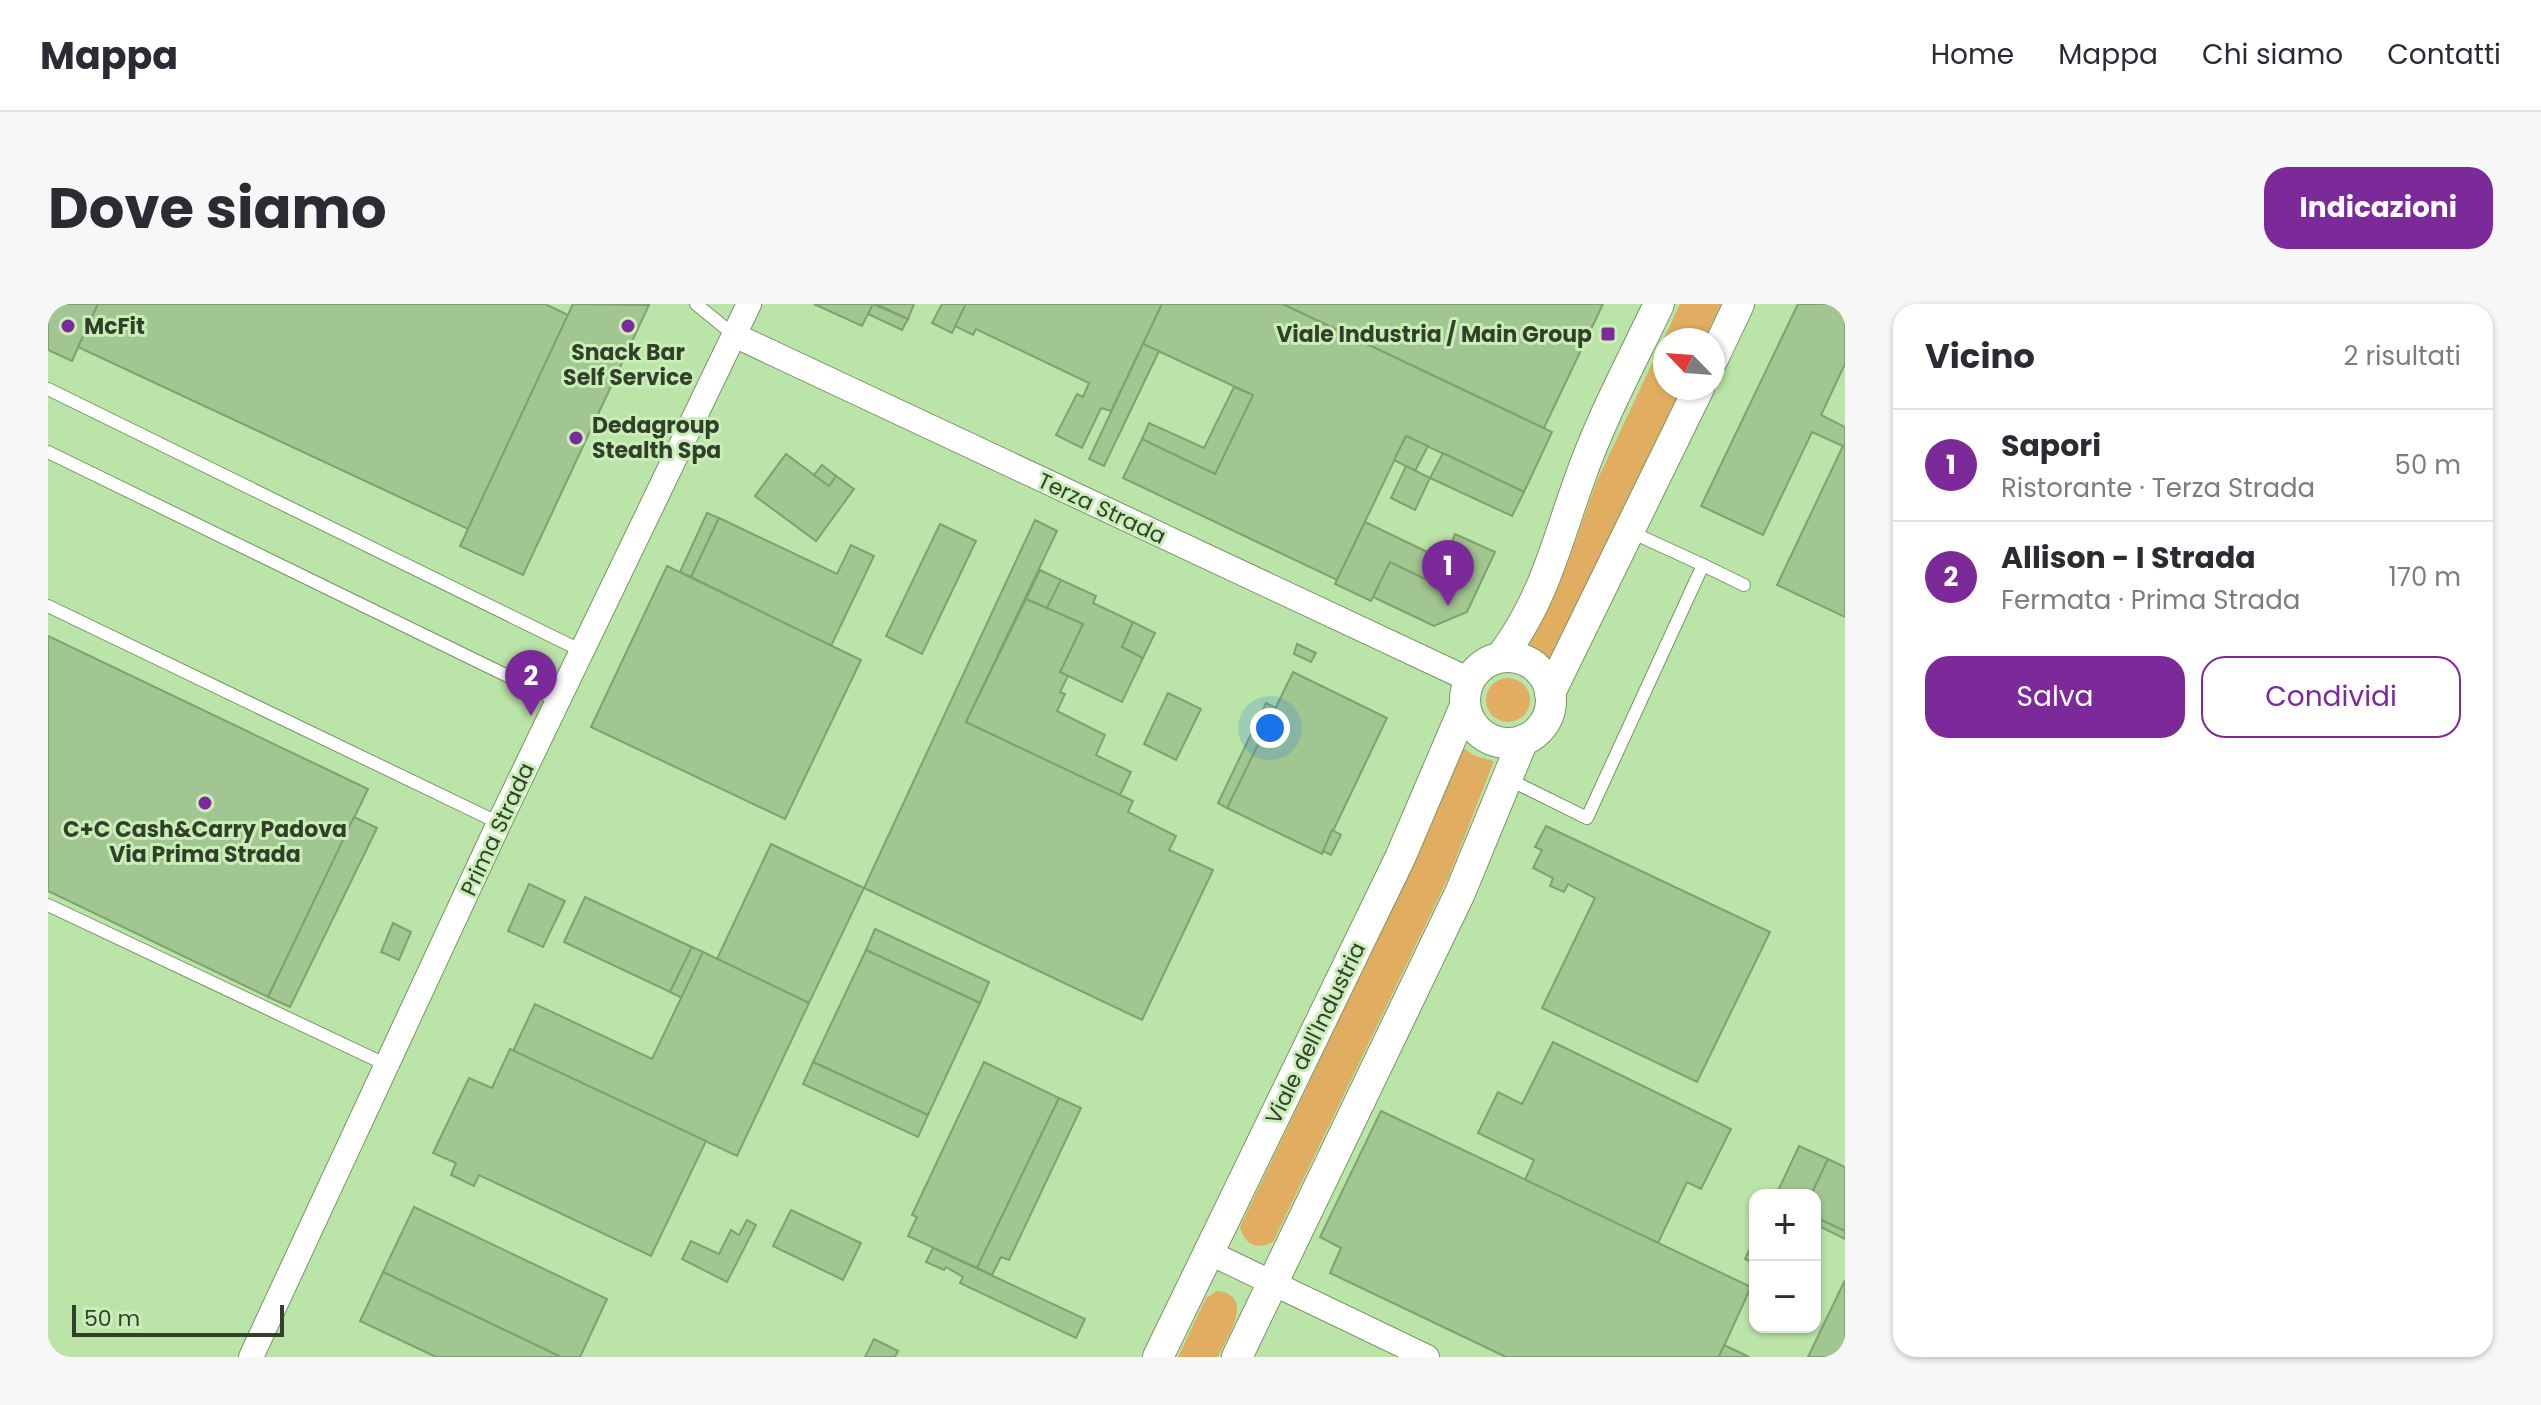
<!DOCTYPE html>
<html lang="it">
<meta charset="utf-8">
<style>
body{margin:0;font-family:Poppins,sans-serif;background:#f7f7f7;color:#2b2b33}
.controls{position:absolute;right:24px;bottom:24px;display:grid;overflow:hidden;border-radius:16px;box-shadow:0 2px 6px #0004}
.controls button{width:72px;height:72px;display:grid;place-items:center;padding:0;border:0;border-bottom:2px solid #e1e1e2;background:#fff;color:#2b2b33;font:40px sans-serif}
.compass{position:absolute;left:1605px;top:24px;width:72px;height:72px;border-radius:50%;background:#fff;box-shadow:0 2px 6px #0004;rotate:295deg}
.scale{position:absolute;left:24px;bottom:20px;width:212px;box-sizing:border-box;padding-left:8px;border:4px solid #32402b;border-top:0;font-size:22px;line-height:28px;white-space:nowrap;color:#32402b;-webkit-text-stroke:6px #c9eeb8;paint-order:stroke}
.you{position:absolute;left:1222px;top:424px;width:28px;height:28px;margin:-20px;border:6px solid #fff;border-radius:50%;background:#1a73e8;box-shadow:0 0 0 12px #1a73e833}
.badge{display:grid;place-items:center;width:52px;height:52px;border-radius:50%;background:#7c2999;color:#fff;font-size:26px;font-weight:700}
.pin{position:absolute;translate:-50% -66px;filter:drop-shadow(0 2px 4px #0008)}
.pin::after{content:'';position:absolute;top:42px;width:28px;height:24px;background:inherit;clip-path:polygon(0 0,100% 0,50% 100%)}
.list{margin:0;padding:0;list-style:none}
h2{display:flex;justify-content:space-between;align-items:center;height:104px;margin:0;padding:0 32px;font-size:34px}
h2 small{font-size:26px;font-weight:400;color:#7c7c81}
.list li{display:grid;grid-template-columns:52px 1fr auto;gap:24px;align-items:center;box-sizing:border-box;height:112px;padding:0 32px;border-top:2px solid #e1e1e2}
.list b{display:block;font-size:30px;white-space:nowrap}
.list p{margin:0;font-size:26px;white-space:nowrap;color:#7c7c81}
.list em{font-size:26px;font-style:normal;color:#7c7c81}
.actions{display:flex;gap:16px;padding:24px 32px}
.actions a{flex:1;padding:18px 0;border:2px solid #7c2999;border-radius:24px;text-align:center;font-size:28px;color:#7c2999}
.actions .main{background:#7c2999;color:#fff}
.map{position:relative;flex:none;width:1797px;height:1053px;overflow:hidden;border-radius:24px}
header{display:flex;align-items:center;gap:48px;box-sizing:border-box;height:112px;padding:0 40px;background:#fff;border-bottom:2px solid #e1e1e2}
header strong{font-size:38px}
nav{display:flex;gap:44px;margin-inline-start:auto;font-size:28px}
.intro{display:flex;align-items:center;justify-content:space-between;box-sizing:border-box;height:192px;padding:0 48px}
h1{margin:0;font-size:56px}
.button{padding:20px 36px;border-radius:24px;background:#7c2999;color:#fff;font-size:28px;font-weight:700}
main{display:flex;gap:48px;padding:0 48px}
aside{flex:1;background:#fff;border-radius:24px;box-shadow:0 2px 6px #0004}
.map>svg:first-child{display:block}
.built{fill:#bbe4a8;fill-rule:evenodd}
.green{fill:#e1ad60}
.building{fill:#a2c691;stroke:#7fa16f;stroke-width:2}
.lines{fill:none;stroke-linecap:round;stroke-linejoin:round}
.service-casing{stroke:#759765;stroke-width:14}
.minor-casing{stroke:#759765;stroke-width:26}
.tertiary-casing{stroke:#759765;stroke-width:32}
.service{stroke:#fff;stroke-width:12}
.minor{stroke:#fff;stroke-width:24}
.tertiary{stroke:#fff;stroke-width:30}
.poi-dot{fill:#7c2999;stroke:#c9eeb8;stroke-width:3}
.labels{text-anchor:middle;stroke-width:6;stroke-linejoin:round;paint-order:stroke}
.poi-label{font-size:22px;font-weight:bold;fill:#32402b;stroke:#c9eeb8;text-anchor:start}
.street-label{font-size:22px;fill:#32402b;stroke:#c9eeb8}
</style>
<header>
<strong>Mappa</strong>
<nav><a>Home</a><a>Mappa</a><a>Chi siamo</a><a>Contatti</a></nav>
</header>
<div class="intro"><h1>Dove siamo</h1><a class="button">Indicazioni</a></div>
<main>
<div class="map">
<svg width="1797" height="1053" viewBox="0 0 1797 1053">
<rect width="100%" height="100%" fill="#c9eeb8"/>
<!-- built -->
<path class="built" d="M0,0H1797V1053H0ZM1617,36H1665V84H1617ZM1707,891H1767V1023H1707Z"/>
<!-- green -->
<g class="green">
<path d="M1632,0H1673L1656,36H1617V84H1633L1503,357L1480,339L1520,258L1548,179Z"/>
<circle cx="1460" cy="396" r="22"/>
<path d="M1411,441L1427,452L1446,457L1401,572L1225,938C1208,946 1197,941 1192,923L1366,559Z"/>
<path d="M1169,987C1208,992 1180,1031 1170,1053H1130L1158,994Z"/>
</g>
<!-- building -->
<g class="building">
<path d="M0,0H50L24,57L0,46Z"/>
<path d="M50,0H497L520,11L420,225L30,43Z"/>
<path d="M525,0L601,1L475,271L412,242Z"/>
<path d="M766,0H825L814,22Z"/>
<path d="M825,0L860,15L854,26L820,10Z"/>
<path d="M828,0H866L860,15Z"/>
<path d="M894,0H918L904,29L884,19Z"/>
<path d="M918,0H1114L1063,107L1053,104L1034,144L1008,131L1029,90L1035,93L1041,79L928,25L925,31L907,22Z"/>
<path d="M1114,0H1235L1504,128L1476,188L1358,132L1289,276L1075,174L1094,135L1167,170L1205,91L1095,40Z"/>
<path d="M1235,0H1555L1496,124Z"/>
<path d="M1750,0H1797V60L1773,111L1797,123V313L1729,281L1795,142L1764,128L1715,231L1653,202Z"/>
<path d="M1095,40L1111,47L1056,162L1041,155Z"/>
<path d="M1186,83L1205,91L1167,170L1094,135L1101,119L1156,144Z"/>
<path d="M1358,132L1380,142L1367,167L1346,156Z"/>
<path d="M1395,149L1476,188L1464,212L1382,174Z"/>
<path d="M738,150L781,182L788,172L806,185L768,237L707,192Z"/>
<path d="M774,161L788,172L781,182L766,171Z"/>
<path d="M1358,162L1382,174L1367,206L1343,194Z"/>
<path d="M659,209L671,214L643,273L632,268Z"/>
<path d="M671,214L789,270L803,241L826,252L783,342L643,273Z"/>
<path d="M987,216L1009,227L918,418L1085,497L1080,508L1128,532L1121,546L1165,566L1094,716L816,584Z"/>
<path d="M1317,218L1398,257L1387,280L1342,258L1323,297L1287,280Z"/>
<path d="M892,220L928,237L874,350L838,332Z"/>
<path d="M1407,230L1447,248L1419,308L1386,322L1325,293L1342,258L1387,280Z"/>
<path d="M619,262L813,356L737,515L543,423Z"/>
<path d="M992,266L1013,276L999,304L978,295Z"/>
<path d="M1013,276L1048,292L1045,299L1085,318L1074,343L1095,354L1074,398L1012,368L1035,320L999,304Z"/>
<path d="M978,295L1035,320L1012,368L1020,372L1012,388L1017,390L1009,407L1057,431L1048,451L1083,468L1072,491L918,418Z"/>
<path d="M1085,318L1107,329L1095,354L1074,343Z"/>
<path d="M0,332L320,485L220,693L0,587Z"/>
<path d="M1249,340L1268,349L1263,358L1246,350Z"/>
<path d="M1245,368L1339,414L1274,550L1179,504Z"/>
<path d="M1120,389L1153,405L1128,456L1096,440Z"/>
<path d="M1218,399L1228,404L1179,504L1170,499Z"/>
<path d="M306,513L329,524L242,703L220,693Z"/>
<path d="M1498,522L1722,628L1649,778L1494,704L1547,594L1520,580L1516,588L1502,582L1505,574L1485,564L1494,546L1487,543Z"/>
<path d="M1284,526L1293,531L1283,551L1275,547Z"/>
<path d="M723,540L816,584L761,699L669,655Z"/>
<path d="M481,580L517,597L495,643L460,627Z"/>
<path d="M537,593L644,643L622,688L516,638Z"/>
<path d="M345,619L363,628L351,656L333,648Z"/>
<path d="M827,625L941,678L932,699L818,646Z"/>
<path d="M644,643L655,648L634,694L622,688Z"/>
<path d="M818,646L932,699L880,811L765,758Z"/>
<path d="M655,648L761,699L689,852L465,747L487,700L604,755Z"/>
<path d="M1505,738L1683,825L1653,885L1639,878L1610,939L1476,878L1486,856L1430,829L1450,788L1474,800Z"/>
<path d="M462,745L658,837L603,952L431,871L426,882L403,871L408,859L385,849L421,774L444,784Z"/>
<path d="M765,758L880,811L870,833L755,780Z"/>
<path d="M936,758L1011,794L929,964L860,932L869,913L864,911Z"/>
<path d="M1011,794L1033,804L961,956L953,953L944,971L929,964Z"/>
<path d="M1333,807L1703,983L1671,1053H1458L1282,969L1293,944L1272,933Z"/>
<path d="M1751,842L1780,855L1763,891H1728Z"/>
<path d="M1780,855L1797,863V927L1767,913V891H1763Z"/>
<path d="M366,903L559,995L532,1053H513L335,968Z"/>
<path d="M743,906L813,939L795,976L725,942Z"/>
<path d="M1767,913L1797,927V935L1773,923L1767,930Z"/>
<path d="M699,916L708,921L679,978L634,955L643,937L671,950L683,926L691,931Z"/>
<path d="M1707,934V960L1697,955Z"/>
<path d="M885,944L1037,1015L1028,1034L912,979L915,973L898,963L896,966L878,958Z"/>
<path d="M335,968L513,1053H388L312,1017Z"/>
<path d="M1797,976V1053H1760Z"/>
<path d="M826,1035L850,1047L847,1053H817Z"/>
<path d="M1676,1041L1701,1053H1671Z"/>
</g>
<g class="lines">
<!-- service casing -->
<g class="service-casing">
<g id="service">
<path d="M648,0L686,31"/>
<path d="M0,85L534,347"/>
<path d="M0,148L511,397"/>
<path d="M1655,261L1696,281"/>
<path d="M0,302L451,519"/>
<path d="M1460,475L1539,514L1655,261L1583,228"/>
<path d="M0,601L339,761"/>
</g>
</g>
<!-- minor casing -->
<g class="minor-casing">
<g id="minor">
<path d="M686,31L1422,376"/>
<path d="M1160,948L1379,1053"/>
<path d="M203,1053L451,519L701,0"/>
</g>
</g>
<!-- tertiary casing -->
<g class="tertiary-casing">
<g id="tertiary">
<path d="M1665,55L1691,0"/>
<path d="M1453,353C1496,296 1508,240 1532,174C1553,114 1584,57 1611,0"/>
<circle cx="1460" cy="396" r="43"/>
<path d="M1502,389L1651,84"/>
<path d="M1110,1053L1352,554L1417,402"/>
<path d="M1189,1053L1412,589L1475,436"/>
</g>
</g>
<!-- service -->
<use href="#service" class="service"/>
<!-- minor -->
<use href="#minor" class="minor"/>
<!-- tertiary -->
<use href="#tertiary" class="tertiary"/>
</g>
<!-- markers -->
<g class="poi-dot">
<circle cx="20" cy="22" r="8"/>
<circle cx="580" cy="22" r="8"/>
<rect x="1552" y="22" width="16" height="16" rx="4"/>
<circle cx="528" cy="134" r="8"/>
<circle cx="157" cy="499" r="8"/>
</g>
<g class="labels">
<!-- poi labels -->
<g class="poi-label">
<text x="36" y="30">McFit</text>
<text x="1544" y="38" text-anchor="end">Viale Industria / Main Group</text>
<text x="580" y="56" text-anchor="middle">Snack Bar<tspan x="580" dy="25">Self Service</tspan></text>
<text x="544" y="129">Dedagroup<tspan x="544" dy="25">Stealth Spa</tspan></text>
<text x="157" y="533" text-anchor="middle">C+C Cash&amp;Carry Padova<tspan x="157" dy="25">Via Prima Strada</tspan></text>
</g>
<!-- street labels -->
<g class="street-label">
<text transform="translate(1054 204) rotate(25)" y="8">Terza Strada</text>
<text transform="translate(449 525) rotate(-65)" y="8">Prima Strada</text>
<text transform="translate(1267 729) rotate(-64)" y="8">Viale dell'Industria</text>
</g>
</g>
</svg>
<div class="controls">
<button>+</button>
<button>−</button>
</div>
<svg class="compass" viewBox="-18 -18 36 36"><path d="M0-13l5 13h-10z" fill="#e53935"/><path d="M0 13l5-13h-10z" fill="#7c7c81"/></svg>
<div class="scale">50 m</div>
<div class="you"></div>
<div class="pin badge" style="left:1400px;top:302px">1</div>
<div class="pin badge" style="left:483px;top:412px">2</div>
</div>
<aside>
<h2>Vicino<small>2 risultati</small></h2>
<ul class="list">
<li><span class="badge">1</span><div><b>Sapori</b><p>Ristorante · Terza Strada</p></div><em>50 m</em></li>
<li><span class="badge">2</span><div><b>Allison - I Strada</b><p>Fermata · Prima Strada</p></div><em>170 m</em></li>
</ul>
<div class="actions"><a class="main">Salva</a><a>Condividi</a></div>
</aside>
</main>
